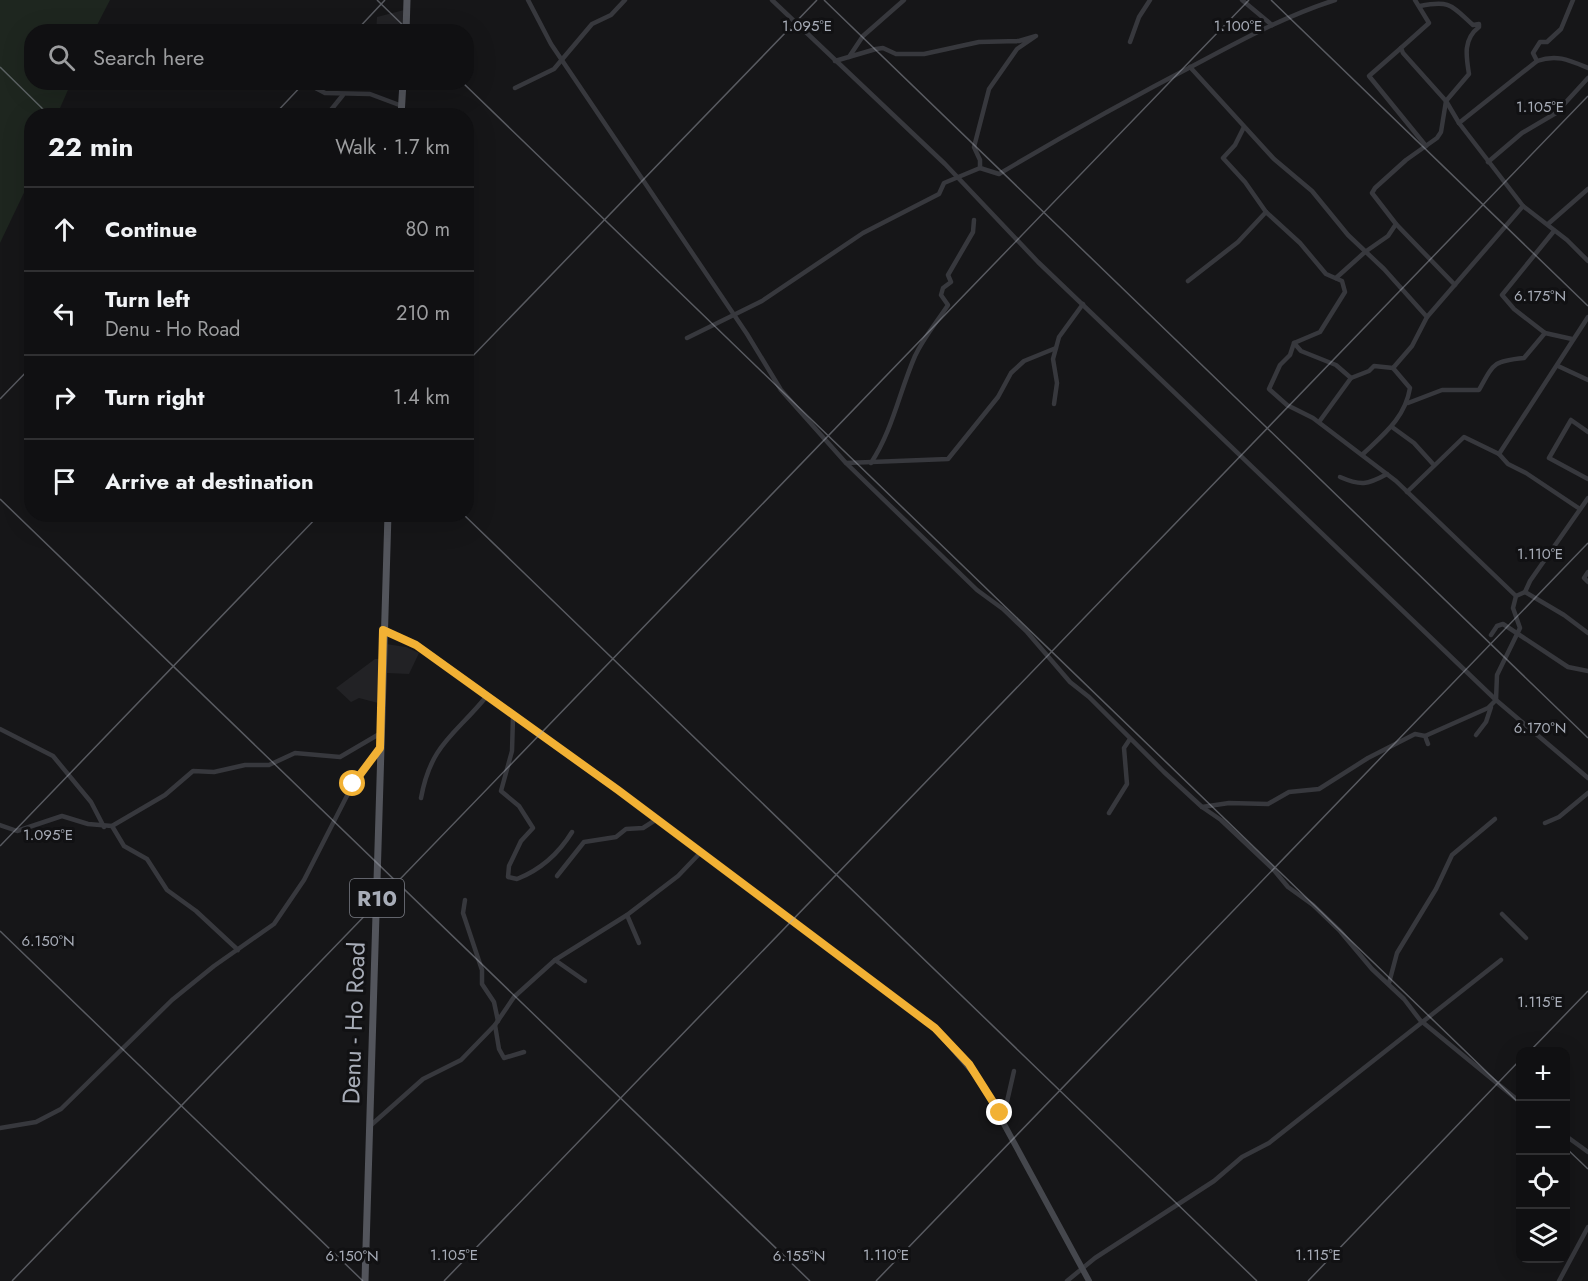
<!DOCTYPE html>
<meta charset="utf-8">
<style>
body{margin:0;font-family:Jost,sans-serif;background:#1e1e20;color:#f1f3f6}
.controls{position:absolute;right:18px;bottom:18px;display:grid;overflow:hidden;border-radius:12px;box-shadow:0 6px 24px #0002}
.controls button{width:54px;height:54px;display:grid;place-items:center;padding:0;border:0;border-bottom:2px solid #303032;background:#101012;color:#f1f3f6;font:30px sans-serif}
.stop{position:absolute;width:18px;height:18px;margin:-14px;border:4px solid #f2b134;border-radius:50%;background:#fff}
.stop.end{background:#f2b134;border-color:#fff;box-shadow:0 2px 6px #0008}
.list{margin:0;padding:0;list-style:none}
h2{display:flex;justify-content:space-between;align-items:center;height:78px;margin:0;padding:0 24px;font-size:26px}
h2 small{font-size:20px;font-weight:400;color:#9c9d9f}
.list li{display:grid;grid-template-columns:39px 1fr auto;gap:18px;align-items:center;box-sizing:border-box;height:84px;padding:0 24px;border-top:2px solid #303032}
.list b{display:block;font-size:22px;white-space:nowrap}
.list p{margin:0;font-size:20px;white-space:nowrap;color:#9c9d9f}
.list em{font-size:20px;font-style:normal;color:#9c9d9f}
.icon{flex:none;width:33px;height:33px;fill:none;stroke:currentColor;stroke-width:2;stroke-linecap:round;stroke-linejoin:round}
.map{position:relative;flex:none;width:1588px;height:1281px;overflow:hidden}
.search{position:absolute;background:#101012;box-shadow:0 6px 24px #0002;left:24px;top:24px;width:450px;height:66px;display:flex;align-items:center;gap:15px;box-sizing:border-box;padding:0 21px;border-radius:24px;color:#9c9d9f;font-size:22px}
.panel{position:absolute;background:#101012;box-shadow:0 6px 24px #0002;left:24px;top:108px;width:450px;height:414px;border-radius:24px}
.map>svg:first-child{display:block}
.built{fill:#222225}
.green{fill:#1e261f}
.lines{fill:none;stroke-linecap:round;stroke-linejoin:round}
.street{stroke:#37383d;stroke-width:4.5}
.secondary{stroke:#45474d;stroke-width:6}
.primary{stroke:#53555c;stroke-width:7}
.route{stroke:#f2b134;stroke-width:8}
.ticks{fill:none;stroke:#a8adb8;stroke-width:1.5;stroke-opacity:0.45}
.labels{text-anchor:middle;stroke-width:6;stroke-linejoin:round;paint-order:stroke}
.shield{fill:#111113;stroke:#7b7e86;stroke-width:1.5}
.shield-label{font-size:22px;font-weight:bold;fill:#a8adb8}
.street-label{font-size:24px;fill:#a8adb8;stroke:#111113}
.ticks-label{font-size:15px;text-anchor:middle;fill:#a8adb8;stroke:#111113;stroke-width:6;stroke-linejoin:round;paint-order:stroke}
</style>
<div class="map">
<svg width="1588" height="1281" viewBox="0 0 1588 1281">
<rect width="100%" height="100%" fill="#161618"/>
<!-- built -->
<g class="built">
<path d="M404,10L403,31L376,32L377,17Z"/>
<path d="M386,644L406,647L419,653L409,674L387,673Z"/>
<path d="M375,659H380L378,703L359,698L351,702L336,688Z"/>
</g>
<!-- green -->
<path class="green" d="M0,0H110L94,31L32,32V82L71,83L57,115L32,116L31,178L0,243Z"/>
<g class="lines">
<!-- street -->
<g class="street">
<path d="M528,0L551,44L747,334L781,390L846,463L977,590L1003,609L1027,632L1070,682L1089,697L1164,772L1202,807L1221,820L1273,869L1288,887L1313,905L1340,931L1372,969L1404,999L1420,1020L1520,1102"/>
<path d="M772,0L945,164L1038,262L1496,700L1588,778"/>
<path d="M1242,0L1272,25"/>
<path d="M1415,0L1429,23L1401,48L1403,53L1446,101L1459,123L1537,61C1557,54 1569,60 1588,68"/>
<path d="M1420,6C1450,0 1451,5 1473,25L1479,24V27C1463,39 1466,56 1469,74L1446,101L1441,132L1437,138L1406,160L1375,188L1372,193L1396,224L1455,285"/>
<path d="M1130,42L1139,17L1150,0"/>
<path d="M1401,48L1369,76L1426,146"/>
<path d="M849,57L863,36L904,0"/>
<path d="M835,61L876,49L883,48L896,54H924L979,42L1019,41L1036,36L1017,49L989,89L974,147L980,160V168L999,174C1066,134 1133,97 1202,61C1245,38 1288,15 1335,0"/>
<path d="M1537,61L1533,53L1540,42H1547L1561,29L1573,0"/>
<path d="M1190,67L1274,159L1312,191L1348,235L1384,269L1427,317"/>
<path d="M304,82L325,93L370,94L402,106"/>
<path d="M515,88L554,69L592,24L611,15L625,0"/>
<path d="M326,116L343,95"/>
<path d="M1459,123L1523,206L1567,240L1588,261"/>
<path d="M1244,127L1235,145L1223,158L1245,182L1266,212L1300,243L1326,274L1342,281L1345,292L1320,332L1294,343L1290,355L1280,365L1269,389L1287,405L1313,418L1396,481L1516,596"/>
<path d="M1488,162L1522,133L1556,113L1588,78"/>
<path d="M1548,224L1588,189"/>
<path d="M1554,231L1502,295L1514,309L1545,333L1572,339"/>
<path d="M1336,278L1365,252L1388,236L1396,224"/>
<path d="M1188,281L1238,242L1266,212"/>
<path d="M687,338L762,301L863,233L939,194L944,183L980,168"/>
<path d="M1294,343L1301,351L1336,365L1351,378"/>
<path d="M1558,366L1588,380"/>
<path d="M1408,403L1442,390H1479C1494,363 1493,361 1524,358L1545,333"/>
<path d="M1054,404L1057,383L1053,359L1056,348"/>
<path d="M1319,422L1351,378L1369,371L1374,366L1393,368L1412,346L1427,317L1523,206"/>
<path d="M1392,427L1414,443L1433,464"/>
<path d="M1588,432L1571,420L1549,458L1588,479"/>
<path d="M1363,454C1384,434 1405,418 1410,388L1393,368"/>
<path d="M1499,454L1588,317"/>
<path d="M846,463L948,459L998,397L1011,373L1024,361L1056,348L1059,337L1083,304"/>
<path d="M871,463C893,429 899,393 915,356C924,337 937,322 948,305L941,295L943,288L951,282L948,275L973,232L974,220"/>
<path d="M1340,477C1361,486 1367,485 1387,474"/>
<path d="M1407,492L1464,437L1499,454L1508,464L1526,473L1580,509"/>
<path d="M1588,572L1584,578L1588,582"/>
<path d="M1525,592L1564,615L1588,633"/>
<path d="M1491,635L1497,626L1503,624L1568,667L1588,671"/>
<path d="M513,717L512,751L501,791L519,806L533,828L521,841L509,866L508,877L517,879C540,870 559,853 572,832"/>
<path d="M0,729L53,756L91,802L104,827"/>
<path d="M1476,735L1486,722L1491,707"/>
<path d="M1425,736L1488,708L1496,700L1497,675L1520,628L1513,608L1516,596L1525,592L1530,581L1588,498"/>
<path d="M421,798C431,744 454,736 486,697"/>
<path d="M1202,807L1229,803L1268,804L1289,792L1319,789L1368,758L1415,734L1425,736L1428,744"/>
<path d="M1109,813L1127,784L1124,748L1130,739"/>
<path d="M1545,823L1559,817L1588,793"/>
<path d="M0,825L17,831L62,816L88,824L112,826L165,795L193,771L214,772L245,765H269L295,753L340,757L381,733"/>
<path d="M112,826L124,846L147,859L167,890L196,911L238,950"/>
<path d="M557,876L584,842L616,837L626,829L643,828L657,819"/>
<path d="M465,900L463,913L482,970V984L494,1002L498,1021"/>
<path d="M1502,914L1526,938"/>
<path d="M627,915L639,943"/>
<path d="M555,960L585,981"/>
<path d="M1389,983L1397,953L1436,889L1452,855L1495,819"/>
<path d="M495,1025L499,1049L504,1058L524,1052"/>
<path d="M1003,1119L1014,1071"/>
<path d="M370,1126L423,1079L461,1060L495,1025L514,997L555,960L627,915L678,876L701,852"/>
<path d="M0,1128L36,1122L61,1109L172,1000L214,966L274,924L304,880L353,784L380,748"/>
<path d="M1566,1136L1588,1152"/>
<path d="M1067,1281L1095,1258L1214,1181L1242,1157L1269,1143L1501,960"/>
<path d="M1559,1281L1588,1227"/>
</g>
<!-- secondary -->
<path class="secondary" d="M383,630L416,645L618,790L935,1028L980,1080L1089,1281"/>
<!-- primary -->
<g class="primary">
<path d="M406,32L407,0"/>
<path d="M401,116L403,82"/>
<path d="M365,1281C374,1025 379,770 388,514"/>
</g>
</g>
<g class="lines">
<!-- route -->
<path class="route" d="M353,784L380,748L383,630L416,645L618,790L935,1028L969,1064L1000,1113"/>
</g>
<!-- ticks -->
<path class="ticks" d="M377,0L410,32M824,0L1588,738M1271,0L1588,306M355,32L385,0M0,67L50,116M462,82L1520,1104M273,116L305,82M466,363L817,0M0,399L32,366M0,499L810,1281M463,514L1257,1281M0,846L320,514M0,931L363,1281M1529,1052L1588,991M1566,1148L1588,1169M12,1281L1249,0M444,1281L1588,96M876,1281L1588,543M1308,1281L1520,1060"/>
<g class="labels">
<!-- shield labels -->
<rect class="shield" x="350" y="879" width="54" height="38" rx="4.5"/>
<g class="shield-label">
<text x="377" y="906">R10</text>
</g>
<!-- street labels -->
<g class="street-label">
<text transform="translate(354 1023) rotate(-88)" y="8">Denu - Ho Road</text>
</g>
</g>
<g class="ticks-label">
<text x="807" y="31">1.095°E</text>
<text x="1238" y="31">1.100°E</text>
<text x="1540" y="112">1.105°E</text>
<text x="1540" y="301">6.175°N</text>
<text x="1540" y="559">1.110°E</text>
<text x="1540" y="733">6.170°N</text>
<text x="48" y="840">1.095°E</text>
<text x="48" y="946">6.150°N</text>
<text x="1540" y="1007">1.115°E</text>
<text x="454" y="1260">1.105°E</text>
<text x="886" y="1260">1.110°E</text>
<text x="1318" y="1260">1.115°E</text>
<text x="352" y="1261">6.150°N</text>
<text x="799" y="1261">6.155°N</text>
</g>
</svg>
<div class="controls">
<button>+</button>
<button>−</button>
<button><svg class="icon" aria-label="locate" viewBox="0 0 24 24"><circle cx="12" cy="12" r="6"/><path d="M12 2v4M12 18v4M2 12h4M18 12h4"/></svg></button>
<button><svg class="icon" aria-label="layers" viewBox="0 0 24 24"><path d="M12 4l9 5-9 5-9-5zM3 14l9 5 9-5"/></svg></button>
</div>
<div class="stop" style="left:353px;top:784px"></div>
<div class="stop end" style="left:1000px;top:1113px"></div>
<div class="search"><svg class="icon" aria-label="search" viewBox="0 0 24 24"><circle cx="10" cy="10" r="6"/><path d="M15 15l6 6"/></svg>Search here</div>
<section class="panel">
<h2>22 min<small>Walk · 1.7 km</small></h2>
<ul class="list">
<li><svg class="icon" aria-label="ahead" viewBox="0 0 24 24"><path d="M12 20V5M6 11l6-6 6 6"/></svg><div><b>Continue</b></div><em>80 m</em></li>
<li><svg class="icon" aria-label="left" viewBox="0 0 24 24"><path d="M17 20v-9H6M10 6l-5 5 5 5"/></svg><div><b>Turn left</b><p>Denu - Ho Road</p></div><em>210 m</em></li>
<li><svg class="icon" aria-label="right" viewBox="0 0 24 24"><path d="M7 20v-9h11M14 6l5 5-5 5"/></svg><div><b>Turn right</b></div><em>1.4 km</em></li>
<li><svg class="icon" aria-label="arrive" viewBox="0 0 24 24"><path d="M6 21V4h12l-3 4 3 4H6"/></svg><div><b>Arrive at destination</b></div></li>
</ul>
</section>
</div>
